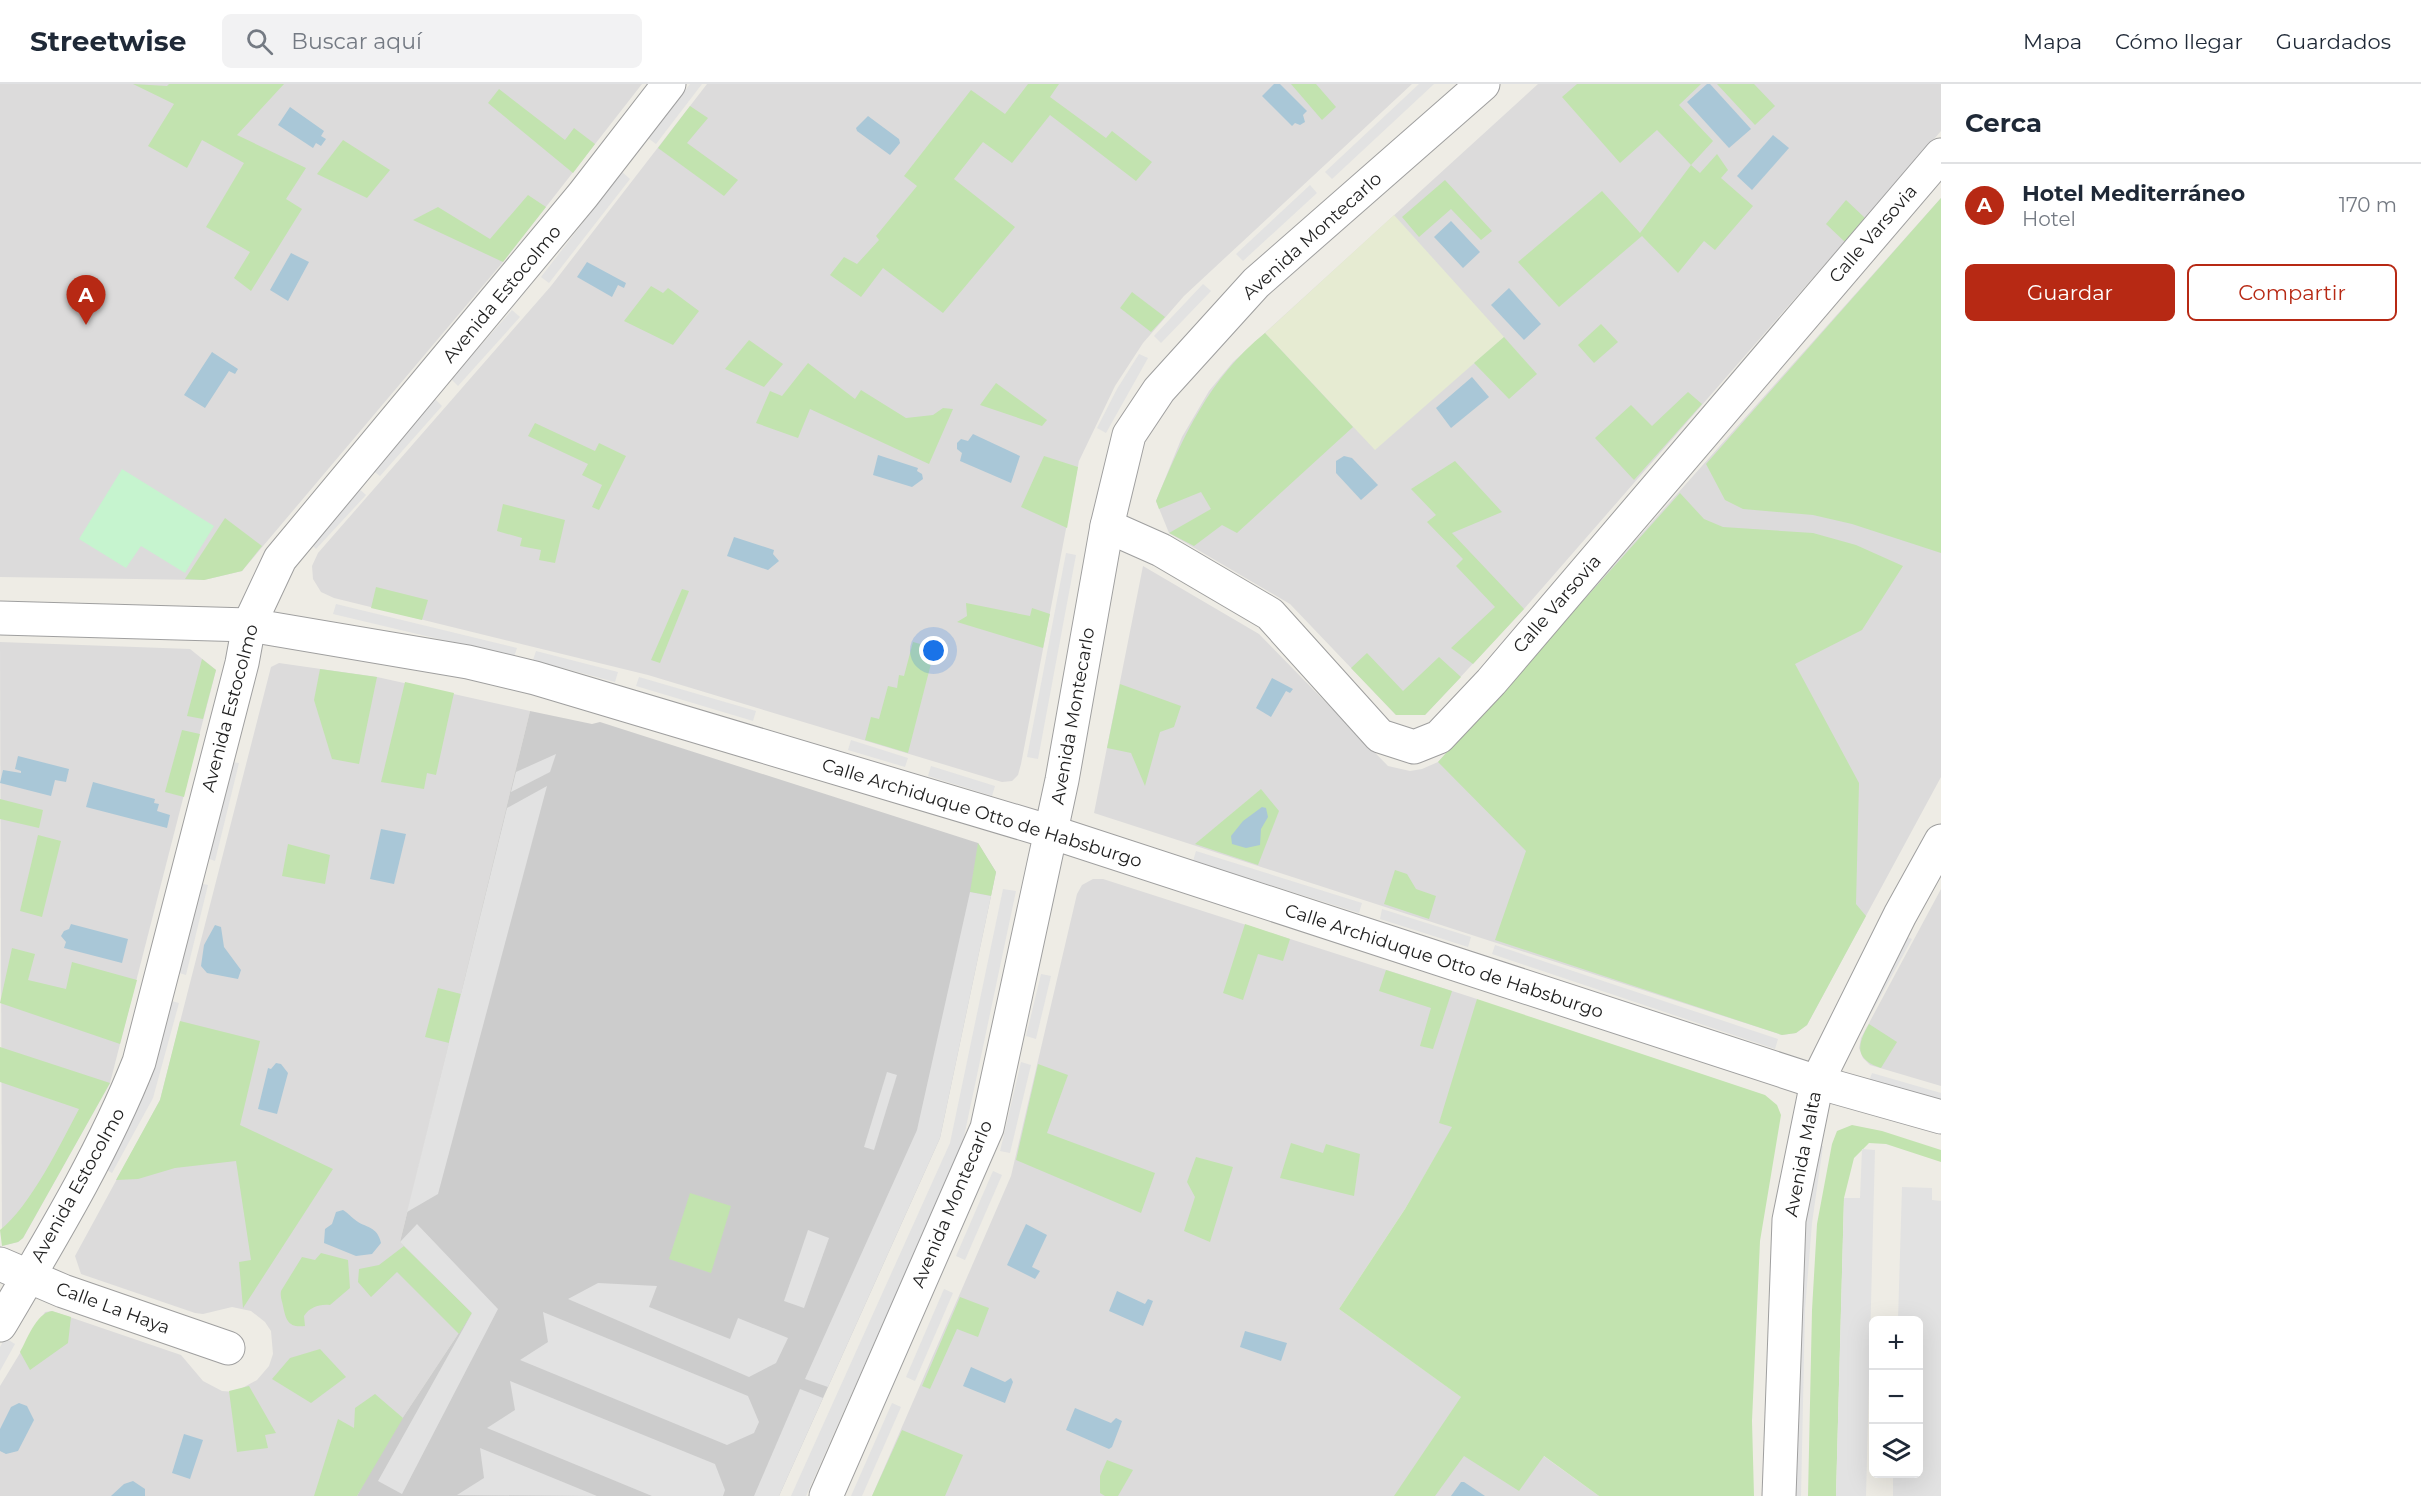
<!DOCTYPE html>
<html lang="es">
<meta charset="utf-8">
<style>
body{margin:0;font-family:Montserrat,sans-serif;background:#f2f2f3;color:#1f2937}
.controls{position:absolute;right:18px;bottom:18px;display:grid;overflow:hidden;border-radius:9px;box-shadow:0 6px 24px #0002}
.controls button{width:54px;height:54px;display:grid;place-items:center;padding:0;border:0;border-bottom:2px solid #e0e1e3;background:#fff;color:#1f2937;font:30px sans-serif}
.you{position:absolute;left:934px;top:567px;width:21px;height:21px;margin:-15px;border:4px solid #fff;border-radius:50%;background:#1a73e8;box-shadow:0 0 0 9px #1a73e833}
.badge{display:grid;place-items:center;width:39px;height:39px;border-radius:50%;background:#b72914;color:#fff;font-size:20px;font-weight:700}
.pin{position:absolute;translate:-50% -50px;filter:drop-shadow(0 2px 3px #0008)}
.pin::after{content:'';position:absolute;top:32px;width:21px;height:18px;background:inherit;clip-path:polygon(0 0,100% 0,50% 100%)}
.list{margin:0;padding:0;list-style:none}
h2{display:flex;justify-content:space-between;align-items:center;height:78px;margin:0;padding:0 24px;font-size:26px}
h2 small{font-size:20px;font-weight:400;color:#747a83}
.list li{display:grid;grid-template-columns:39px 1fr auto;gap:18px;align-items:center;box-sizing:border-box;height:84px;padding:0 24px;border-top:2px solid #e0e1e3}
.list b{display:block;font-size:22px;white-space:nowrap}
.list p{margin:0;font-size:20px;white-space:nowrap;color:#747a83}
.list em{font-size:20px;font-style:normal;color:#747a83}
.actions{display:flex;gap:12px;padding:18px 24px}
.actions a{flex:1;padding:14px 0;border:2px solid #b72914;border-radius:9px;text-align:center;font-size:21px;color:#b72914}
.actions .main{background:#b72914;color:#fff}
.icon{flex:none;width:33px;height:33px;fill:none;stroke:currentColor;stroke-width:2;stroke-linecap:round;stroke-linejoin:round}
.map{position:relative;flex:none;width:1941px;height:1412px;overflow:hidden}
header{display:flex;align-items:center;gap:36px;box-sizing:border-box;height:84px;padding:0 30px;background:#fff;border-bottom:2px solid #e0e1e3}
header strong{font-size:28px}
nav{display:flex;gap:33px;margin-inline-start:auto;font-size:21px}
.search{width:420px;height:54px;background:#f2f2f3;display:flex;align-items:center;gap:15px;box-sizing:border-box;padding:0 21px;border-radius:9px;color:#747a83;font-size:22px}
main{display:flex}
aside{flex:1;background:#fff}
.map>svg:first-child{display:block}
.residential{fill:#dcdbdb}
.religious{fill:#ccc}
.farmland{fill:#e6ebd2}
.grass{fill:#c2e3af}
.park{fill:#c6f4cf}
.parking{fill:#e2e2e2}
.water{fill:#a9c7d7}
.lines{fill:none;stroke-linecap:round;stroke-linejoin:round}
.minor-casing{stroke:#9f9f9f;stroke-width:35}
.minor{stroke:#fff;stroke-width:33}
.labels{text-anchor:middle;stroke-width:4.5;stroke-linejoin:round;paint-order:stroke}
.street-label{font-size:18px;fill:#1e1e1e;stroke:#fff}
</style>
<header>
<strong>Streetwise</strong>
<div class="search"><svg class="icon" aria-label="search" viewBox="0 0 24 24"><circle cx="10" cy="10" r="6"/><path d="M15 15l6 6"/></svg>Buscar aquí</div>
<nav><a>Mapa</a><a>Cómo llegar</a><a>Guardados</a></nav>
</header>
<main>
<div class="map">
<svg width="1941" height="1412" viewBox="0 0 1941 1412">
<rect width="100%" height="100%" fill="#eeece5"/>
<!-- residential -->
<g class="residential">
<path d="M0,0H642L503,178L242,487L204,496L0,493Z"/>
<path d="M707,0H1412L1184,212L1143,259L1115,302L1079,377L1021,680L1018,691L1012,697L1002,698L648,591L334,514L321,508L313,495L312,482L318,469L551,202Z"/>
<path d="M1538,0H1941V47L1524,525L1425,631H1396L1290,520L1169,449L1156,417L1182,353L1209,307L1233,278Z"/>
<path d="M1941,114V693L1807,941L1796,949L1782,951L1094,729L1143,482L1259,550L1388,682L1410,687L1422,685L1438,678Z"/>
<path d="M0,558L190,565L216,586L110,999L23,1154L18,1158L2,1162Z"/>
<path d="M279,579L377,593L530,627L400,1158L472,1229L384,1362L357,1412H0V1302L45,1228L52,1227L181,1271L203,1297L222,1307L235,1308L257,1296L269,1282L273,1270L271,1247L265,1238L251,1227L232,1223L203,1230L195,1229L81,1190L75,1172L160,1016L271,583Z"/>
<path d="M1093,795H1103L1477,915L1469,1015L1405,1125L1339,1225L1599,1412H872L1011,1092L1077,810L1082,801Z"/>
<path d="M1941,805V1002L1870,981L1863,974L1859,964L1861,954Z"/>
</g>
<!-- religious -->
<path class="religious" d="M530,627L592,640L600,638L978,759L996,788L940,1054L779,1412H357L384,1362L472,1229L400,1158Z"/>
<!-- farmland -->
<path class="farmland" d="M1394,131L1504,253L1375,366L1265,249Z"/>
<!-- grass -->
<g class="grass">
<path d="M133,0L167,2L169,0H284L237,51L306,84L286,115L302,125L251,207L234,194L250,168L206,143L244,79L202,56L187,84L148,62L174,20Z"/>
<path d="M1028,0H1059L1050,13L1106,54L1112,47L1152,78L1136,97L1050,31L1012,79L983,58L954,95L1015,143L943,229L883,184L861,213L830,191L844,173L857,180L879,156L876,152L917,102L904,92L971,6L1005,30Z"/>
<path d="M1291,0H1316L1336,23L1322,36Z"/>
<path d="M1577,0H1701L1679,21L1713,57L1691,81L1700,89L1717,70L1728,86L1721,94L1753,122L1715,166L1704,157L1678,189L1642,152L1559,223L1518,178L1602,107L1640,149L1691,81L1657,46L1620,79L1562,13Z"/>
<path d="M1717,0H1754L1775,22L1755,41Z"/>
<path d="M499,5L565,56L574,44L595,60L573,89L488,19Z"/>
<path d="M690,22L708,34L687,59L738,96L724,112L658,64Z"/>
<path d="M343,56L390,86L367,114L317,90Z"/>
<path d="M1445,96L1492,147L1481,156L1451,125L1419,153L1402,133Z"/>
<path d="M528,111L546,123L503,178L413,136L438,123L490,155Z"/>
<path d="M1941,114V469L1852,440L1813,431L1743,425L1725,416L1706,380Z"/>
<path d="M1846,116L1865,134L1845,158L1826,140Z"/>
<path d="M651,202L663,209L668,204L699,227L673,261L624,237Z"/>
<path d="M1132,208L1165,233L1151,248L1120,224Z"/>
<path d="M1601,240L1618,258L1594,279L1578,261Z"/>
<path d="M1265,249L1353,343L1237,449L1222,441L1194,462L1169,449L1211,425L1201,408L1159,425L1156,417C1183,353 1209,294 1265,249Z"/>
<path d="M1504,253L1537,290L1509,315L1474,279Z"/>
<path d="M749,256L783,280L764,303L725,285Z"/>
<path d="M808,279L855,315L861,306L906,334L933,331L943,324L953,325L929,380L810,325L798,354L756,339L770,307L782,312Z"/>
<path d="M996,299L1047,336L1042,342L980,321Z"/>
<path d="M1688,308L1702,320L1634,396L1595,354L1631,321L1652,342Z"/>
<path d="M535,339L595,367L599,359L626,372L599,426L592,423L602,401L582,391L588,380L528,352Z"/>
<path d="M1044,372L1078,383L1067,444L1021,423Z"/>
<path d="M1455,377L1502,428L1452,449L1524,525L1473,580L1451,564L1495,523L1456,482L1463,475L1427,438L1436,431L1411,405Z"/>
<path d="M1680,409L1704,435L1723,443L1813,449L1856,461L1903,482L1862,546L1795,580L1859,699L1856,820L1866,832L1807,941L1796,949L1782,951L1495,856L1526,767L1438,678Z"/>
<path d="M503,420L565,436L555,479L539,476L541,466L520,462L522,454L497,447Z"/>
<path d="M225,434L262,462L242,487L204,496L185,495Z"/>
<path d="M376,503L428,516L422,536L371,524Z"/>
<path d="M682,505L689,507L660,579L651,576Z"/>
<path d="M966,519L1030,532L1032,524L1050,530L1043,564L957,538L967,532Z"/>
<path d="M913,558L935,564L908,669L865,656L871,633L879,635L888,602L897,604L899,591L904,592Z"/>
<path d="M1367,569L1403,607L1439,573L1461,593L1425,631H1396L1351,584Z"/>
<path d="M202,575L216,586L203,635L187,632Z"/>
<path d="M320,585L377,593L359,680L332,675L314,616Z"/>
<path d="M405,598L454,609L436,691L427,689L424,705L381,698Z"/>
<path d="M1120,600L1181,622L1174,643L1160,648L1145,702L1131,669L1107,664Z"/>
<path d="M182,646L200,650L184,713L165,708Z"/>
<path d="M1261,705L1279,727L1258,781L1195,760Z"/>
<path d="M0,715L43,726L39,744L0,735Z"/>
<path d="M38,751L61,757L42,833L20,827Z"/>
<path d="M978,759L996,788L991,812L970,808Z"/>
<path d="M288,760L330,771L325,800L282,792Z"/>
<path d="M1395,786L1407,790L1416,805L1436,812L1429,835L1384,820Z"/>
<path d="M1245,840L1290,855L1283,877L1258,870L1243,916L1223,909Z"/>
<path d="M12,864L35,870L28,896L66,905L72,878L137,896L120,960L0,919Z"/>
<path d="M1386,886L1452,907L1433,965L1420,962L1431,924L1379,907Z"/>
<path d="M438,904L461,910L449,959L425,953Z"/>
<path d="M1477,915L1765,1011L1777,1021L1781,1031L1760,1157L1752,1337L1754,1412H1599L1544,1372L1519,1407L1464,1372L1435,1412H1394L1461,1313L1339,1225L1405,1125L1452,1043L1439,1039Z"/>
<path d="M180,937L260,957L240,1041L333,1085L243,1224L239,1178L251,1176L236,1077L175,1084L138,1095L116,1096L160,1016Z"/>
<path d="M1869,940L1897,958L1881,984C1854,975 1857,961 1869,940Z"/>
<path d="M0,963L110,999L23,1154L18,1158L2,1162L0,1146C30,1123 61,1059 79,1025L0,998Z"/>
<path d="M1038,980L1068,991L1047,1049L1155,1089L1141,1129L1016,1076Z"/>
<path d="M1852,1041L1882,1047L1941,1066V1078L1886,1060L1869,1059L1854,1074L1844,1114L1836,1412H1808L1812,1226L1817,1140L1832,1060L1837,1047Z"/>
<path d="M1291,1059L1323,1069L1326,1060L1360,1070L1354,1112L1280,1094Z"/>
<path d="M1196,1073L1233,1083L1210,1158L1184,1147L1195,1113L1187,1098Z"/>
<path d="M690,1109L731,1122L711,1189L669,1175Z"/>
<path d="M404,1162L472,1229L459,1250L397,1188L371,1213L358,1198L359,1185L379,1181Z"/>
<path d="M321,1169L348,1176L350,1204L330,1221C319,1220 310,1223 304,1232L305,1242C288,1244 286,1236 283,1222C282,1216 280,1214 281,1207L302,1173L315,1176Z"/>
<path d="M960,1213L989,1224L978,1253L957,1245L930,1305L922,1302Z"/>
<path d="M52,1227L71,1233L68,1259L30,1286L20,1268C27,1256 36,1229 52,1227Z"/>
<path d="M320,1265L346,1293L311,1319L272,1295L290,1274Z"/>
<path d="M249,1302L276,1349L265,1351L268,1364L237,1368L229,1307Z"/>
<path d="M375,1310L403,1334L357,1412H314L338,1335L354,1344L355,1324Z"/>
<path d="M902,1346L963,1371L945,1412H872Z"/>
<path d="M1107,1376L1133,1386L1118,1412H1105L1100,1409V1392Z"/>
</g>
<!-- park -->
<path class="park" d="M122,385L214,442L185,489L141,462L126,484L79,455Z"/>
<!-- parking -->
<g class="parking">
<path d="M690,0H702L656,60L648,54Z"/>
<path d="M1419,0H1434L1332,95L1325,88Z"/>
<path d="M622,88L630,95L549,199L541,193Z"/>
<path d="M1310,101L1317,109L1243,177L1236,170Z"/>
<path d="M1203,200L1211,207L1161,259L1154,252Z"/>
<path d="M512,226L520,233L458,302L451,295Z"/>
<path d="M1139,270L1148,274L1106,349L1097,344L1117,305Z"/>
<path d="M435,315L442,322L380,392L372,386Z"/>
<path d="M358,404L366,411L316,465L309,458Z"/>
<path d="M1066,469L1076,471L1038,675L1027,673Z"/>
<path d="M336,520L517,564L514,573L333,530Z"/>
<path d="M536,567L618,588L615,598L533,576Z"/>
<path d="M639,593L756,627L753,637L636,602Z"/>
<path d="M851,656L908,674L905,683L848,666Z"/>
<path d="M556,670L550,688L511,708L516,688Z"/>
<path d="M231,678L239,679L215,777L207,774Z"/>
<path d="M931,682L995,702L992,712L928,692Z"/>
<path d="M547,702L438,1110L407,1128L507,724Z"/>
<path d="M1196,767L1362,819L1359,829L1193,777Z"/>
<path d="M198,799L208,801L186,891L176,888Z"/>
<path d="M1003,805L1016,807L962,1062L806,1412H791L950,1059Z"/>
<path d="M970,808L991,812L940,1054L828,1303L805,1295L917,1046Z"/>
<path d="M1382,825L1471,853L1468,863L1380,835Z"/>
<path d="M1902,851L1912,855L1867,937L1857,932Z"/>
<path d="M1495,861L1778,955L1775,965L1492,870Z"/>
<path d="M1041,890L1051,892L1036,955L1026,952Z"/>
<path d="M168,916L179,919L153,1014L112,1089L104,1084L143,1013Z"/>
<path d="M1021,978L1031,981L1010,1069L1000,1067Z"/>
<path d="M887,988L897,991L874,1066L864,1063Z"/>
<path d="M1872,989L1941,1009V1019L1869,997Z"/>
<path d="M1813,1062H1823L1812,1139L1805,1226L1801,1412H1791L1795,1225Z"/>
<path d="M1862,1065L1875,1066L1866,1412H1836L1844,1114H1860Z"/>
<path d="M993,1087L1002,1091L965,1176L956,1172Z"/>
<path d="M1902,1103L1932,1104V1116L1941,1117V1412H1893V1390H1918V1236H1898Z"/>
<path d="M417,1140L498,1225L402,1410L378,1397L472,1229L400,1158Z"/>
<path d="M808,1146L829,1154L804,1224L784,1217Z"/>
<path d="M598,1199L657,1202L649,1223L730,1255L738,1234L788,1254L776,1279L749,1293L568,1215Z"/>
<path d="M944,1205L953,1209L915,1297L906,1293Z"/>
<path d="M543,1228L748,1312L759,1338L754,1349L727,1361L520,1276L548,1258Z"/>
<path d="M5,1254L15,1260L0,1287V1263Z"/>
<path d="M510,1297L715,1380L725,1406L723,1412H652L487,1344L515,1326Z"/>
<path d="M800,1305L823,1314L779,1412H754Z"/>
<path d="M892,1319L901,1323L862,1412H851Z"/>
<path d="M480,1364L597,1412L457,1411L484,1394Z"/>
</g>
<!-- water -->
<g class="water">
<path d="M1274,0H1280L1307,27L1303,31L1305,38L1300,41L1295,39L1292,42L1262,12Z"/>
<path d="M1707,0H1710L1751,45L1729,64L1687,18Z"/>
<path d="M290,23L324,47L321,52L326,55L321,62L316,59L313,64L278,41Z"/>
<path d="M868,32L899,55L900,59L890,71L857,47L856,44Z"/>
<path d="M1773,51L1789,64L1752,106L1737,92Z"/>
<path d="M1451,137L1480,168L1463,184L1434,153Z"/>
<path d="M291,169L309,178L288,217L270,206Z"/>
<path d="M587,178L626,199L624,204L618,201L612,213L577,193Z"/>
<path d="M1509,204L1541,240L1524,256L1491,221Z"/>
<path d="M212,268L238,285L235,290L229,287L205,324L184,311Z"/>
<path d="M1472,293L1489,313L1451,344L1436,324Z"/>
<path d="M973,350L1020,372L1011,399L960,377L962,369L957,365V359L961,355L968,357Z"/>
<path d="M878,371L918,384L917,387L922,390L923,395L912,403L873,391Z"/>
<path d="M1344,372L1352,374L1378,401L1361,416L1336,389V377Z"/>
<path d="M734,453L774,466L773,470L779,477L768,486L727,472Z"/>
<path d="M1272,594L1293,605L1290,609L1286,607L1271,633L1256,624Z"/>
<path d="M18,672L69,685L66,698L55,696L51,712L0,699L3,686L21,689V687L15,685Z"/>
<path d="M93,698L155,715L154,719L159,720L157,727L170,731L167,744L86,723Z"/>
<path d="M1262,723L1266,724L1268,733L1261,745L1260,761L1246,764L1232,760L1231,752L1243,737Z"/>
<path d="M381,745L406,750L394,800L370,795Z"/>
<path d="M71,840L128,855L122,879L64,864L66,858L61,852L64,847L69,845Z"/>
<path d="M215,841L221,843L224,863L241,886L238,895L207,889L201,882L204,861Z"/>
<path d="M276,979L281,980L288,989L277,1030L258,1025L268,984L271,985Z"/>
<path d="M343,1126C348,1129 350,1132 354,1135C366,1145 377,1141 381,1159L372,1170L356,1172L324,1159L325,1145L332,1140L336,1128Z"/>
<path d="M1026,1140L1047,1151L1032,1183L1040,1187L1035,1195L1007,1181Z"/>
<path d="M1117,1207L1145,1220L1148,1215L1153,1217L1143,1242L1109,1227Z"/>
<path d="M1245,1247L1287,1259L1281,1277L1240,1263Z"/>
<path d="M971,1283L1005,1298L1011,1294L1013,1298L1005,1319L963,1302Z"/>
<path d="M19,1319L27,1322L34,1336L18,1367L6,1370L0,1367V1345L11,1323Z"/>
<path d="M1075,1324L1111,1339L1116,1334L1122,1337L1112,1363L1109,1365L1066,1346Z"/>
<path d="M184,1350L203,1356L190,1395L172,1389Z"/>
<path d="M133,1397L145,1405V1412H111L124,1400Z"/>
<path d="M1461,1398H1464L1485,1412H1451Z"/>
</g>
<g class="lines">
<!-- minor casing -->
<g class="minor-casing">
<g id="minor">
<path d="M1107,442L1161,466L1270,530L1380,652L1414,663L1439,653L1491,598L1941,71"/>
<path d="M0,534L249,541L468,578L535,594L1051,748L1817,998L1941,1033"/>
<path d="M0,1180L63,1207L228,1264"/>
<path d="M0,1241C50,1156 102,1071 139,978L242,579L249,541L280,475L583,111L669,0"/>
<path d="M826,1412L987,1044L1062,696L1107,442L1129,351L1159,306L1256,199L1483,0"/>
<path d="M1779,1412L1789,1136L1817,998L1900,831L1941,757"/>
</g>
</g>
<!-- minor -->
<use href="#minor" class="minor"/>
</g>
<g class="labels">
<!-- street labels -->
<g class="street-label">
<text transform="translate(1873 150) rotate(-49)" y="6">Calle Varsovia</text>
<text transform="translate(1312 152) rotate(-42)" y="6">Avenida Montecarlo</text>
<text transform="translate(502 210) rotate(-50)" y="6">Avenida Estocolmo</text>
<text transform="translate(1557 520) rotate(-49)" y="6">Calle Varsovia</text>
<text transform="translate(230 624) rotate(-75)" y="6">Avenida Estocolmo</text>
<text transform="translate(1073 632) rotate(-80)" y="6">Avenida Montecarlo</text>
<text transform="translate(982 729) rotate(17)" y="6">Calle Archiduque Otto de Habsburgo</text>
<text transform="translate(1444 877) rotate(18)" y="6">Calle Archiduque Otto de Habsburgo</text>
<text transform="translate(1803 1070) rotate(-79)" y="6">Avenida Malta</text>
<text transform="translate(78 1101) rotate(-61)" y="6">Avenida Estocolmo</text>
<text transform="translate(952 1120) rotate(-67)" y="6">Avenida Montecarlo</text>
<text transform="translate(113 1224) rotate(20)" y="6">Calle La Haya</text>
</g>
</g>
</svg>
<div class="controls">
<button>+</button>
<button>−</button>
<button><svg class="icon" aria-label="layers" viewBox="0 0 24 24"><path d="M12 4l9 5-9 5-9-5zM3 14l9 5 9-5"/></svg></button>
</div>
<div class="you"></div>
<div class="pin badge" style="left:86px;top:241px">A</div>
</div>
<aside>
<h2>Cerca<small></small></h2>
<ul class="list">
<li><span class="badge">A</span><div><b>Hotel Mediterráneo</b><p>Hotel</p></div><em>170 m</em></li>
</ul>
<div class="actions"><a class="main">Guardar</a><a>Compartir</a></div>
</aside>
</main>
